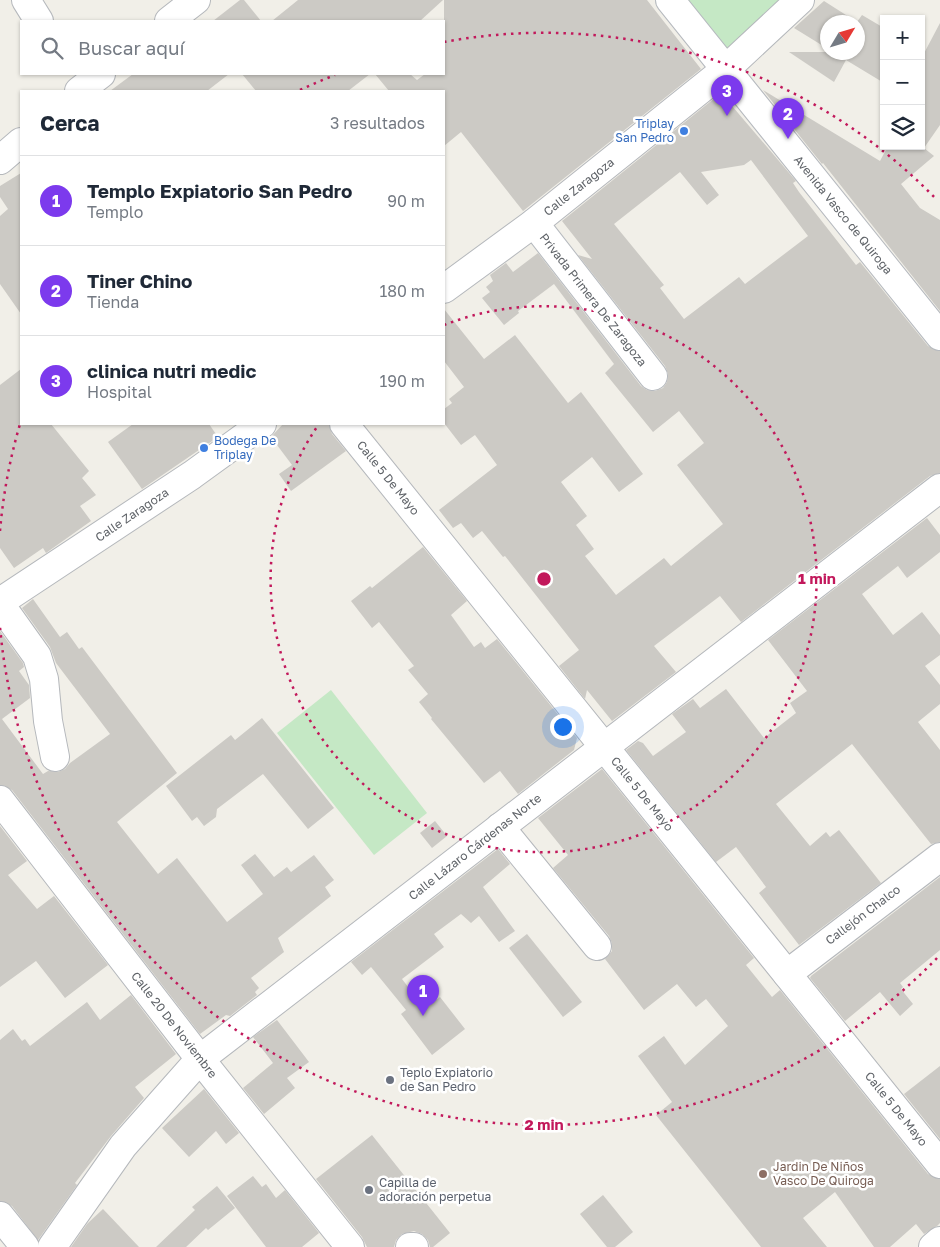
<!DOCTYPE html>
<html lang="es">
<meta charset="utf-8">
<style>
body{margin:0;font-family:"Golos Text",sans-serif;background:#f6f6f7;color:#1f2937}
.controls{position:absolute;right:15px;top:15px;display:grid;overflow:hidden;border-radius:0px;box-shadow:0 1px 4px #0004}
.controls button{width:45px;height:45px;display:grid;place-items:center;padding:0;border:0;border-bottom:1px solid #e0e1e3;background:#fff;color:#1f2937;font:25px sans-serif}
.compass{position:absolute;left:820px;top:15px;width:45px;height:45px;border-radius:50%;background:#fff;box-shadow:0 1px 4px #0004;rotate:52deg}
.you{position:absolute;left:562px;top:726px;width:18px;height:18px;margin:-12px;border:4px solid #fff;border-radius:50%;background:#1a73e8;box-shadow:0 0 0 8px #1a73e833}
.badge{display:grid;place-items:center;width:32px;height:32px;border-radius:50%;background:#7c3aed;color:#fff;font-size:16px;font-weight:700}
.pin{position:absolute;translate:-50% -41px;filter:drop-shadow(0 1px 2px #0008)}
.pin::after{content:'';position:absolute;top:26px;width:18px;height:15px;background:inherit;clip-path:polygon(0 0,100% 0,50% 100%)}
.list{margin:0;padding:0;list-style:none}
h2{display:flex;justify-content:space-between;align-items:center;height:65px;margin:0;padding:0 20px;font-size:21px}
h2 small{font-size:16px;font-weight:400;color:#747a83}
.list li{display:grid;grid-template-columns:32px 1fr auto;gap:15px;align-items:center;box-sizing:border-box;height:90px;padding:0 20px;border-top:1px solid #e0e1e3}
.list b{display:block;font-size:19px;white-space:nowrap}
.list p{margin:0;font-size:16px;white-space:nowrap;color:#747a83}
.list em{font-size:16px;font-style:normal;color:#747a83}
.icon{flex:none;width:28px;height:28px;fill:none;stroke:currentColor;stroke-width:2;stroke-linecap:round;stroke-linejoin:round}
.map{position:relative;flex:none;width:940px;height:1247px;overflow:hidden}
.search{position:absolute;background:#fff;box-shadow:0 1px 4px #0004;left:20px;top:20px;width:425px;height:55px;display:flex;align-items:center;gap:12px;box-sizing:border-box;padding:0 18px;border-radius:0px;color:#747a83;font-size:19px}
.panel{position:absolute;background:#fff;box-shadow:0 1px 4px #0004;left:20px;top:90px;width:425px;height:335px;border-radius:0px}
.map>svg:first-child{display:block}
.green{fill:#c5e8c5}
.building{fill:#cccac5;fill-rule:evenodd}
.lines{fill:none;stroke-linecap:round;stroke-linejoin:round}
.street-casing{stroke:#b5b8bc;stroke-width:30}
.secondary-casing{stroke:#b6babf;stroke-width:30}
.street{stroke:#fff;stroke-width:28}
.secondary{stroke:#fff;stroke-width:28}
.ring{fill:none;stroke:#c2185b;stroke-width:2.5;stroke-dasharray:2.5 5}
.shop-dot{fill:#3f7fe0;stroke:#fff;stroke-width:2}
.worship-dot{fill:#6b7280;stroke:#fff;stroke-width:2}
.education-dot{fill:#8d6e63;stroke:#fff;stroke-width:2}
.labels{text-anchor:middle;stroke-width:5;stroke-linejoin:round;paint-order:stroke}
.shop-label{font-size:12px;fill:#366cbe;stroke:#fff;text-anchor:end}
.street-label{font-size:12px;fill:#5f6368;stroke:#fff}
.worship-label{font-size:12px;fill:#5b616d;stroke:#fff;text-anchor:start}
.education-label{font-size:12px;fill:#785e54;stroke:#fff;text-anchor:start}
.centre{fill:#c2185b;stroke:#fff;stroke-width:2.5}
.ring-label{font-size:15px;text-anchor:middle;font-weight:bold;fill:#c2185b;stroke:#fff;stroke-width:5;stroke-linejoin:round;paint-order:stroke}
</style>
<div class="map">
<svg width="940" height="1247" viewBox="0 0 940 1247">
<rect width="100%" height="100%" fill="#f1efe8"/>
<!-- green -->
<g class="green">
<path d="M687,0H788L731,55Z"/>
<path d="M331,690L427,813L374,855L277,733Z"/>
</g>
<!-- building -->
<g class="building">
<path d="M240,0H244L261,21H213Z"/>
<path d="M298,0H443L420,21H272Z"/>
<path d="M444,0H647L701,69L523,211L461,132L444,146V91H389L375,74H410L417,80L425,74H444Z"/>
<path d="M824,1L857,22L862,15L884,28V83L846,60L834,82L789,52H858V22H828V49L794,28Z"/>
<path d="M940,23V125L924,148L934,156L901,184L920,208L940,220V311L823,163L822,164L763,90L880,161L888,146L921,147V59Z"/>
<path d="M133,74H229L207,91H110Z"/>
<path d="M242,74H370L348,91H256Z"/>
<path d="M721,93L796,181L793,183L799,192L856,265L860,262L928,346L940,351V473L930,476L741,622L720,596L654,646L676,672L612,721L587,690L585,699L559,666L579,650L505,556L503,557L482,531L473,538L461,523L453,528L439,510L497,465L475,435L461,445L444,423V409L452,403L449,399L464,387L444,361V309L484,359L515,335L568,403L581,392L643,474L619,492L592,457L561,482L587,516L576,525L594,549L585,556L616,595L664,558L671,566L723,524L677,465L704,443L679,411L653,432L605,373L614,364L554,284L518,311L519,313L504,325L482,298L490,292L486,287L493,281L490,275L506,263L513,272L538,253L641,386L647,390L655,391L663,388L667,382L668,374L665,366L578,255L592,259L562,221ZM751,160L808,236L745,284L739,277L684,319L660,288L664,285L614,224L680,172L707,205L719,195L701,172L744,165Z"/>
<path d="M21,173V314L0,284V216L8,209L0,197V186Z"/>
<path d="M21,369V424H51L89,471L82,478L96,495L80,506L91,521L46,553L43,548L14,568L0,548V385Z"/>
<path d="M133,424H209L218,437L142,489L108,442Z"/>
<path d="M283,424H329L332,434L346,451L291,491L279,474L292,465L271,437Z"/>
<path d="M927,518L940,535V552L907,578L898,566L862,594L893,635L922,612L940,635V655L925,666L940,685V704L918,722L940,750V842L931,844L852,744L776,804L810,846L826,832L830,837L839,830L881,883L799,945L759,893L766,887L736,847L716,862L626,750L638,741L643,743L653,756L686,732L672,714L693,699L700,708L726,689L764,738L796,713L790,703L807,691L768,640Z"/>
<path d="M423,547L467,601L451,615L474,647L481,642L485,648L497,639L577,738L574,750L518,794L500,771L484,783L431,719L432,718L419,702L428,694L408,670L414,666L379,622L372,628L351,601L370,586L372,588Z"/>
<path d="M33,599L60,637L67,632L79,649L82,647L177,773L117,822L158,874L177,858L227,922L263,894L241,865L255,854L274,877L287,867L291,872L314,855L334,880L325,887L331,896L278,938L284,952L251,978L259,988L255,992L257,995L230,1016L226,1015L200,1034L12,790L0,785V631L23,663L24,667L19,671L29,685L30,698L2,719L43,774L48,771L58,772L65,769L70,763L110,734L56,663L50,647L22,608Z"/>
<path d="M262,718L334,808L308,829L263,774L217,809L216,817L204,826L197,817L192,821L166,786L231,735L235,740Z"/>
<path d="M602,769L754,958L746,965L772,997L780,990L928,1174L940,1179V1223L937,1226L924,1234L916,1224L890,1247H874L835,1192L803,1218L827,1247H761L656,1115L672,1102L638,1056L664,1036L685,1065L728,1026L706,999L696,1007L677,984L644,1010L605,959L612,951V943L609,936L553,868L568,855L538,818Z"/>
<path d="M435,821L447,836L432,848L420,833Z"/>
<path d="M0,826L27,861L8,875L37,909L54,896L108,965L65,998L36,961L0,987Z"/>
<path d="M498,849L510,864L483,887L515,931L499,942L479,916L471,923L461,914L434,934L444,947L402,979L425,1009L440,997L465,1029L432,1055L401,1014L406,1010L371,967L362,975L351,962Z"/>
<path d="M940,877V950L900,983L903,987L901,989L913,1004L900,1016L880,992L845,1021L810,978L811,976Z"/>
<path d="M527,934L582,1002L563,1017L509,948Z"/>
<path d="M131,995L176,1054L135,1087L144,1098L111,1136L75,1183L77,1185L38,1240L12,1206L0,1201V1040L13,1029L22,1041L25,1039L30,1046L87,1002L100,1020Z"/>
<path d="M277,1020L309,1062L287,1078L295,1088L264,1114L243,1088L273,1063L253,1037Z"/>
<path d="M940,1066V1139L904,1094Z"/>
<path d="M204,1089L239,1133L226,1144L216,1131L189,1157L162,1128Z"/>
<path d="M372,1135L450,1233L433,1247H430L428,1240L422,1234L414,1231L402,1234L396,1240L394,1247H367L362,1237L316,1179Z"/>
<path d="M253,1176L262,1187L266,1184L276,1198L285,1190L319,1233L302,1247H266L227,1196Z"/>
<path d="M217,1186L235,1208L208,1230L206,1228L186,1247H156L195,1210L192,1207Z"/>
<path d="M603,1195L633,1232L615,1247H607L580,1214Z"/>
<path d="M103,1209L139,1247H71L87,1224Z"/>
</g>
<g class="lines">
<!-- street casing -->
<g class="street-casing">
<g id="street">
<path d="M26,0L39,21"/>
<path d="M169,21L196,0"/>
<path d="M79,91L101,74"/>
<path d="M0,160L21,142"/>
<path d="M444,289L534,223L726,69L800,0"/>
<path d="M344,424L940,1164"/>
<path d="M0,602L192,475L262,424"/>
<path d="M0,604L37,656L44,679L48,721L55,757"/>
<path d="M0,800L200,1059L350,1247"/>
<path d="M500,827L597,946"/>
<path d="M787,974L940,857"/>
<path d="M0,1216L25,1247"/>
<path d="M52,1247L123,1146L200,1059L940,488"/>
<path d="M410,1247H414"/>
<path d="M933,1247L940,1241"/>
</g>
</g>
<!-- secondary casing -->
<g class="secondary-casing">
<g id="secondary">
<path d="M670,0L940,336"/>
<path d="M534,223L653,376"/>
</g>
</g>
<!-- street -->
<use href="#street" class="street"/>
<!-- secondary -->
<use href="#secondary" class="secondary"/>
</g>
<!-- distance rings -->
<g class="ring">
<path d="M444 325A273 273 0 1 1 319 424"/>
<path d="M937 958A546 546 0 0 1 0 627M0 531A546 546 0 0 1 20 424M300 90A546 546 0 0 1 335 75M444 42A546 546 0 0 1 937 200"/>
</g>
<!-- markers -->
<g class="shop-dot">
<circle cx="684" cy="131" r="5"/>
<circle cx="204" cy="448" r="5"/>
</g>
<g class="worship-dot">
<circle cx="390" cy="1080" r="5"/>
<circle cx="369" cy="1190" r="5"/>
</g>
<circle class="education-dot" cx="763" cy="1174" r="5"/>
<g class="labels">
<!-- shop labels -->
<g class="shop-label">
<text x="674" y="128">Triplay<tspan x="674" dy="14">San Pedro</tspan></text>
<text x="214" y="445" text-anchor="start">Bodega De<tspan x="214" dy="14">Triplay</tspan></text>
</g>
<!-- street labels -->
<g class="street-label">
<text transform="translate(579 187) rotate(-38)" y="4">Calle Zaragoza</text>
<text transform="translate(843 215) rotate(51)" y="4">Avenida Vasco de Quiroga</text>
<text transform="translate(593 300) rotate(52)" y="4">Privada Primera De Zaragoza</text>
<text transform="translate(388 478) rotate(51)" y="4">Calle 5 De Mayo</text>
<text transform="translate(132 515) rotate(-34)" y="4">Calle Zaragoza</text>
<text transform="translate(642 794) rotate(51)" y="4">Calle 5 De Mayo</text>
<text transform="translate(475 847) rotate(-38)" y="4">Calle Lázaro Cárdenas Norte</text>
<text transform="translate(863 915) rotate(-37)" y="4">Callejón Chalco</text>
<text transform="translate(174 1025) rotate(52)" y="4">Calle 20 De Noviembre</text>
<text transform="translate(896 1109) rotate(51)" y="4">Calle 5 De Mayo</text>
</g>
<!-- worship labels -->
<g class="worship-label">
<text x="400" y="1077">Teplo Expiatorio<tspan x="400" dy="14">de San Pedro</tspan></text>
<text x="379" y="1187">Capilla de<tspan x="379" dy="14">adoración perpetua</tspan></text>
</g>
<!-- education labels -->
<g class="education-label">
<text x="773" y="1171">Jardin De Niños<tspan x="773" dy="14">Vasco De Quiroga</tspan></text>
</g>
</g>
<circle cx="544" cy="579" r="8" class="centre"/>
<g class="ring-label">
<text x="817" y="584">1 min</text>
<text x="544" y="1130">2 min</text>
</g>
</svg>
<div class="controls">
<button>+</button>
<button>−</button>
<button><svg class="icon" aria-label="layers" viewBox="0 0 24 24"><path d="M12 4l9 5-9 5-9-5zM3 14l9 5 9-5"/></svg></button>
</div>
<svg class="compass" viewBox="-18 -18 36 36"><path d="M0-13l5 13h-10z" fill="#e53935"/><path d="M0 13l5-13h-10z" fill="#747a83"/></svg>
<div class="you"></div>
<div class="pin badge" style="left:423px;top:1016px">1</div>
<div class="pin badge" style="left:788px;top:139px">2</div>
<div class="pin badge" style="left:727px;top:116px">3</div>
<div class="search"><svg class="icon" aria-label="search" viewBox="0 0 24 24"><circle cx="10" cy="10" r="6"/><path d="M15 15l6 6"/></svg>Buscar aquí</div>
<section class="panel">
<h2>Cerca<small>3 resultados</small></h2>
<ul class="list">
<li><span class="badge">1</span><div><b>Templo Expiatorio San Pedro</b><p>Templo</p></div><em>90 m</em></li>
<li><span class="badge">2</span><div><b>Tiner Chino</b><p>Tienda</p></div><em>180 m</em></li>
<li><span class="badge">3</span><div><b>clinica nutri medic</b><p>Hospital</p></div><em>190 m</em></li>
</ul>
</section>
</div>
